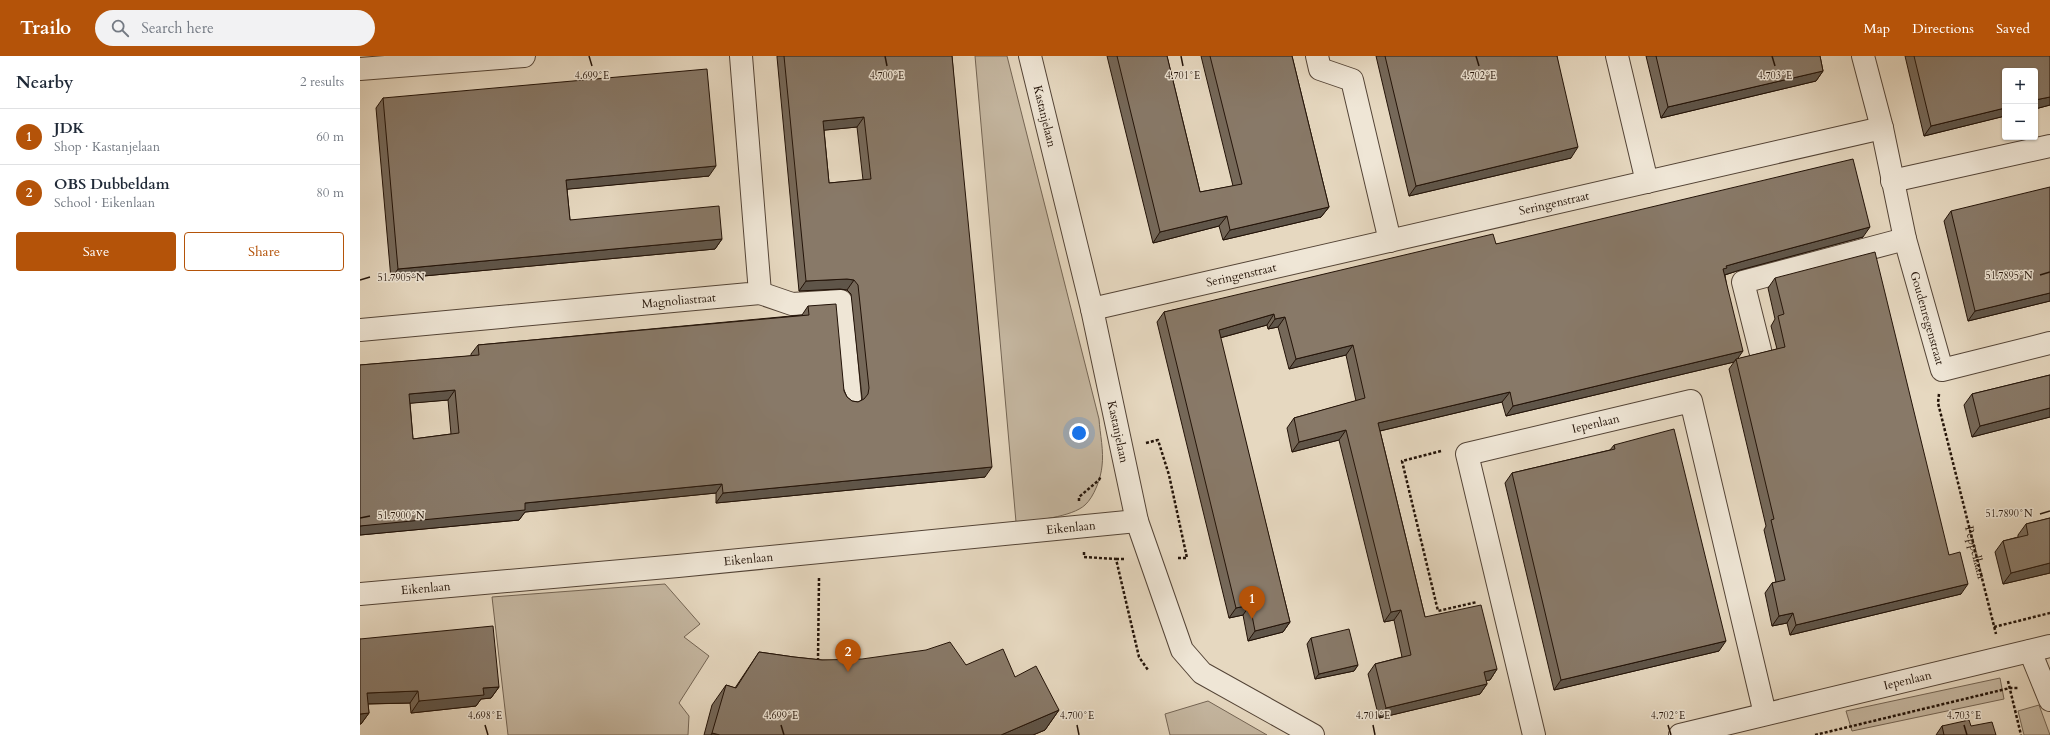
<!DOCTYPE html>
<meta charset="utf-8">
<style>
body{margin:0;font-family:Cardo,serif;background:#f2f2f3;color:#1f2937}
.controls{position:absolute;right:12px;top:12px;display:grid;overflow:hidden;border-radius:4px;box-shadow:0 1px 3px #0004}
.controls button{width:36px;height:36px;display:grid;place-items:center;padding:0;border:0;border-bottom:1px solid #e0e1e3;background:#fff;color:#1f2937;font:20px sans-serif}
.you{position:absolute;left:719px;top:377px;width:14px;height:14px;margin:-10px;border:3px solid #fff;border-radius:50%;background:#1a73e8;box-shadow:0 0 0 6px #1a73e833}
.badge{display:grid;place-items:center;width:26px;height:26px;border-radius:50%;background:#b45309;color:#fff;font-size:13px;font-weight:700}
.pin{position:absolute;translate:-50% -33px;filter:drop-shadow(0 1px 2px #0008)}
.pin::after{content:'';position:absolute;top:21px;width:14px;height:12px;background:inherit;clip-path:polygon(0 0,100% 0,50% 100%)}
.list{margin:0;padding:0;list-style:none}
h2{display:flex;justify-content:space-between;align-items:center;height:52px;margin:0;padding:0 16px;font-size:17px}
h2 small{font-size:13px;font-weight:400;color:#747a83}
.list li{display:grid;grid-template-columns:26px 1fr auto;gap:12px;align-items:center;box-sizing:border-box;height:56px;padding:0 16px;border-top:1px solid #e0e1e3}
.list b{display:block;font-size:15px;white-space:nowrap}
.list p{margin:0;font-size:13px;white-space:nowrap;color:#747a83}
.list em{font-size:13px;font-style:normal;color:#747a83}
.actions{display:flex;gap:8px;padding:12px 16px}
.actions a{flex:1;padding:9px 0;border:1px solid #b45309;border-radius:4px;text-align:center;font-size:14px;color:#b45309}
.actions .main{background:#b45309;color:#fff}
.icon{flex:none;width:22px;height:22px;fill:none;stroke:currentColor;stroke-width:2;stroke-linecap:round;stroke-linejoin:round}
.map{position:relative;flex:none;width:1690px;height:679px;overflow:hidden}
header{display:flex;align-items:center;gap:24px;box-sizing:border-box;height:56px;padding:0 20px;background:#b45309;color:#fff}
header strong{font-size:19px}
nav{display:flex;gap:22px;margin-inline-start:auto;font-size:14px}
.search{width:280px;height:36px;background:#f2f2f3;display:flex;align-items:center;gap:10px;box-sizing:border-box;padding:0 14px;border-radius:22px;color:#747a83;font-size:15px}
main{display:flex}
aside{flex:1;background:#fff}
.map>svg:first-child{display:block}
.green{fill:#c5b7a1;stroke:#746554}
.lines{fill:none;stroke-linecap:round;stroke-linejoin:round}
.minor-casing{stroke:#544436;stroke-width:24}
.path{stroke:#231308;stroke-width:2.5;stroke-dasharray:3 2;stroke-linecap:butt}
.minor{stroke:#efe6d6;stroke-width:22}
.wall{fill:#756859;stroke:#231308;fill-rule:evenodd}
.shaded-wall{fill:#5f5549;stroke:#231308}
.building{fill:#887968;stroke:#231308;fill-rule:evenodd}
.ticks{fill:none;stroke:#231308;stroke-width:1.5}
.labels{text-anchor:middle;stroke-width:3;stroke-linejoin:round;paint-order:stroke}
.street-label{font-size:12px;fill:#231308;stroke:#efe6d6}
.ticks-label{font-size:10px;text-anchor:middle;fill:#231308;stroke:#efe6d6;stroke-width:3;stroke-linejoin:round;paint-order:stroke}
</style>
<header>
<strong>Trailo</strong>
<div class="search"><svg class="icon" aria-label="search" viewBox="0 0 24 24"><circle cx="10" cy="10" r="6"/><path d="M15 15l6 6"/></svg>Search here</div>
<nav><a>Map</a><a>Directions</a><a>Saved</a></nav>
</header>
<main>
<aside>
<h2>Nearby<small>2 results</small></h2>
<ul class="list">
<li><span class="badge">1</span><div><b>JDK</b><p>Shop · Kastanjelaan</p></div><em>60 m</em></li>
<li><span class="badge">2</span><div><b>OBS Dubbeldam</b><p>School · Eikenlaan</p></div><em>80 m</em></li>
</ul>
<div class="actions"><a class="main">Save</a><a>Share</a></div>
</aside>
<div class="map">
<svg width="1690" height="679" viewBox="0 0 1690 679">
<rect width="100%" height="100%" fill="#e6d8c0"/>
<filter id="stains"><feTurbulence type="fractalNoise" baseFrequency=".005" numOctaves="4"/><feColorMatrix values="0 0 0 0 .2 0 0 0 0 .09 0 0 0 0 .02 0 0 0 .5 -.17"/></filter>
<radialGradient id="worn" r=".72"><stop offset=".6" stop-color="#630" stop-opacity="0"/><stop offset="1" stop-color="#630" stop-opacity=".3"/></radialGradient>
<!-- green -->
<g class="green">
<path d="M615,0H647L739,363C740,378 744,395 742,410C741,422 734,441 725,449C712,461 674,465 656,466Z"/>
<path d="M305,528L340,568L324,581L349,600L319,647L329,660L328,679H148L132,541Z"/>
<path d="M1640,622L1644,643L1492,675L1486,655Z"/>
<path d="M848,645L907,679H810L805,658Z"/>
<path d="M1679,649L1690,679H1664L1658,655Z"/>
</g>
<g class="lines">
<!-- minor casing -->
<g class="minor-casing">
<g id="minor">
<path id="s2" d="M670,0L732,253L777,465L822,594L842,617L953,679"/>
<path d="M957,0L960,13L992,24L1030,185"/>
<path d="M1257,0L1287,126"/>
<path id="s3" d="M1503,0L1522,72L1545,183L1582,314L1690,287"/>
<path d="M0,13L164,0"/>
<path d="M1532,125L1690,90"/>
<path d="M400,237L432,248L481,245L490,343"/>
<path id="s4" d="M732,253L1522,72"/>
<path id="s5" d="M0,274L400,237L381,0"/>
<path d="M1400,294L1383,226L1545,183"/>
<path id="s6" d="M0,538L318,510L777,465"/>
<path d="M1670,595L1690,644"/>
<path id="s7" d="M1174,679L1107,398L1331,345L1405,658"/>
<path id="s8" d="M1320,679L1690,590"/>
</g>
</g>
<!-- path -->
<g class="path">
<path id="s1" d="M1579,338L1578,347L1636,578"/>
<path d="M786,387L798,384L809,419L827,502H817"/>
<path d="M1081,395L1042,405L1078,555L1117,546"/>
<path d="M719,445V441L739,424L741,420"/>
<path d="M724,496V501L756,503L779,601L788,614"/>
<path d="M756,503H764"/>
<path d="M1634,571L1690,557"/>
<path d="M458,605L459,522"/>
<path d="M1648,625L1661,679"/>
<path d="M1455,679L1650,632H1659"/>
</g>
<!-- minor -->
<use href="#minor" class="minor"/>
</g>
<!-- wall -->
<g class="wall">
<path d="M417,0H592L625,421L356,447V437L165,456L159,464L0,479V309L111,300V298L118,289L442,259L448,250L487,341L492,345L498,346L502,344V342L491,238L487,234L480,233L439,235L417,1ZM497,71L503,124L469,127L464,74ZM88,344L91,378L53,383L50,347Z"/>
<path d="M747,0H807L840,136L873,130L841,0H932L969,151L961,161L863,184L859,170L793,187Z"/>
<path d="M1016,0H1197L1211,102L1049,140Z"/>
<path d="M1286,0H1460L1463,15L1456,25L1301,62Z"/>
<path d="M1545,0H1690V49L1675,53L1645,15V60L1564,80Z"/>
<path d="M23,42L349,120L207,133L210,164L362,183L355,193L31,223L16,52Z"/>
<path d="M1591,155L1690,245L1608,265L1584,165Z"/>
<path d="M1503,181L1380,214L1365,219L1378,303L1417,293L1411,270L1415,263L1408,232L1415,222L1589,499L1601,538L1430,579L1427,567L1412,570L1405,537L1412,527L1416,526L1404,474L1406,470L1369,313L1374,306L1146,360L1142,346L1020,375L1065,561L1137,613L1130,624H1126L1127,628L1120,638L1019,662L1008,618L1015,608L1042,601L1034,564L1024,566L979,384L932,396L927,372L934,362L996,345L986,299L929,313L918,271L908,273L907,269L860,282L930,566L923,576L888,585L883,559L869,562L797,266L804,256L1136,188Z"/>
<path d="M1690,319V361L1612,381L1604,349L1612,338Z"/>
<path d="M1254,389L1359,595L1194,634L1145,427L1152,417L1250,394Z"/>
<path d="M1690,462V517L1643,528L1635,496L1643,485L1658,481V479L1666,468Z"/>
<path d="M951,582L998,609L994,615L955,623L947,588Z"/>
<path d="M0,583L139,631L131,642L121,643L116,650L51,657L50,647L8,648L9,657L1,668H0Z"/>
<path d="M399,596L434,601L462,604L606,609L655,621L699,654L685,674L673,679H344L352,649L366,629L375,632Z"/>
<path d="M1582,670L1636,679H1576Z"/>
</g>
<!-- shaded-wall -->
<g class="shaded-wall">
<path d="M1463,15L1456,25L1301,62L1308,51Z"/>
<path d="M1690,41V49L1675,53V44Z"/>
<path d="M1645,52V60L1564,80L1571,70Z"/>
<path d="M504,61L497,71L456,75L463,65Z"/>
<path d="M1218,91L1211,102L1049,140L1056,130Z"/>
<path d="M356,110L349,120L199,134L206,124Z"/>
<path d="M969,151L961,161L863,184L870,174Z"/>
<path d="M867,160L859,170L793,187L800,176Z"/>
<path d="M1510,171L1503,181L1380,214L1361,220L1363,213L1366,210L1387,204Z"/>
<path d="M362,183L355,193L31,223L38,213Z"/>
<path d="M487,223L494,224L487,234L480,233L439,235L446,225Z"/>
<path d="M1690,237V245L1608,265L1615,255Z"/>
<path d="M914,258L907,269L852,284L859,274Z"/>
<path d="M925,261L918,271L908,273L915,263Z"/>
<path d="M993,289L986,299L929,313L936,303Z"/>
<path d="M1383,295L1376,305V303L1374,306L1146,360L1153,350Z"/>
<path d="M95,334L88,344L42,348L49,338Z"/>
<path d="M1150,336L1142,346L1011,377L1018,367Z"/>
<path d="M1690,352V361L1612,381L1620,370Z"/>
<path d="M986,374L979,384L932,396L939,386Z"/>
<path d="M632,411L625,421L356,447L363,437Z"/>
<path d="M362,428L356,437L165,456L159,464L0,479V470L165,447Z"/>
<path d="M1690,507V517L1643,528L1651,517Z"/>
<path d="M1608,528L1601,538L1430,579L1436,569Z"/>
<path d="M890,549L883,559L869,562L876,552Z"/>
<path d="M1041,554L1034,564L1024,566L1031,556Z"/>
<path d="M1433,557L1427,567L1412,570L1419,560Z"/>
<path d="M930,566L923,576L888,585L895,575Z"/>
<path d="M1366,585L1359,595L1194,634L1201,624Z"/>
<path d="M998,609L994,615L955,623L959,618Z"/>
<path d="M1137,613L1130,624L1117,626L1124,616Z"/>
<path d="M1127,628L1120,638L1019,662L1026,652Z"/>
<path d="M139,631L131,642L121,643L116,650L51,657L59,645L123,632Z"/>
<path d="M58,635L50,647L0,648L7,637Z"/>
<path d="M699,654L685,674L673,679H641Z"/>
<path d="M9,657L1,668H0V658Z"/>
<path d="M352,677L360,679H351Z"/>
</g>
<!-- building -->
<g class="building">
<path d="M424,0H592L632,411L363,437L362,428L165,447V454L0,470V309L119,299L118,289L449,259L448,250L476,248L484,335L487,341L492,345L498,346L504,343L508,338L509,332L498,229L494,224L487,223L446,225ZM504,61L511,123L469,127L463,65ZM95,334L99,377L53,383L49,338Z"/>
<path d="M757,0H807L840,136L882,128L850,0H932L969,151L870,174L867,160L800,176Z"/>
<path d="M1025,0H1197L1218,91L1056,130Z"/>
<path d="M1296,0H1460L1463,15L1308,51Z"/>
<path d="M1554,0H1690V41L1675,44V15H1645V52L1571,70Z"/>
<path d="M347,13L356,110L206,124L210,164L359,150L362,183L38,213L23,42Z"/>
<path d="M1493,103L1510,171L1387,204L1366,210L1367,212L1363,213L1383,295L1153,350L1150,336L1018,367L1065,561L1121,549L1137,613L1124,616L1127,628L1026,652L1015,608L1051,599L1041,554L1031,556L986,374L939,386L934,362L1005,342L993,289L936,303L925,261L915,263L914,258L859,274L930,566L895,575L890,549L876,552L804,256L1133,178L1136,188Z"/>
<path d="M1690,131V237L1615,255L1591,155Z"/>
<path d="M1515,196L1589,499L1600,496L1608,528L1436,569L1433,557L1419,560L1412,527L1425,524L1411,464L1414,463L1376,303L1425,291L1418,260L1424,258L1415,222Z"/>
<path d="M1690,319V352L1620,370L1612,338Z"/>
<path d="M1314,373L1366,585L1201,624L1152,417L1255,393L1254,389Z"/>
<path d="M1690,462V507L1651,517L1643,485L1668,479L1666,468Z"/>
<path d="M133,570L139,631L123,632L124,639L59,645L58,635L7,637L9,657L0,658V583Z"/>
<path d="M989,573L998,609L959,618L951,582Z"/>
<path d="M590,586L606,609L643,593L655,621L676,610L699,654L641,679H360L352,677L366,629L376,632L399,596L434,601L462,604L502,603L566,594Z"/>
<path d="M1609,664L1611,670L1632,666L1636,679H1584L1582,670Z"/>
</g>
<!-- ticks -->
<path class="ticks" d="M229,0L232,10M525,0L527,10M821,0L823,10M1116,0L1119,10M1412,0L1415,10M1680,219L1690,216M0,224L10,221M1680,458L1690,455M0,462L10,460M125,669L128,679M421,669L424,679M717,669L719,679M1013,669L1015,679M1308,669L1311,679M1604,669L1607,679"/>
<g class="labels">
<!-- street labels -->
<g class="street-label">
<text dy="4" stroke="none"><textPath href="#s2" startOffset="62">Kastanjelaan</textPath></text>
<text dy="4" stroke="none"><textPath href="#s4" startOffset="474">Seringenstraat</textPath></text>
<text dy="4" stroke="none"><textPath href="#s4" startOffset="153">Seringenstraat</textPath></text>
<text dy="4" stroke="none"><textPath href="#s5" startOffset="320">Magnoliastraat</textPath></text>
<text dy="4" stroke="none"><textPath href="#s3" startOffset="270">Goudenregenstraat</textPath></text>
<text dy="4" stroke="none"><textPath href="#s7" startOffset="421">Iepenlaan</textPath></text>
<text dy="4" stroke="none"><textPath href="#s2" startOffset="386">Kastanjelaan</textPath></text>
<text dy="4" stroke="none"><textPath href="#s6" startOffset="714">Eikenlaan</textPath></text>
<text dy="4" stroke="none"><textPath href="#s1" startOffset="163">Peppellaan</textPath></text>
<text dy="4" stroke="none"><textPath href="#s6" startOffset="390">Eikenlaan</textPath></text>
<text dy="4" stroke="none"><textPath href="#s6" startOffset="66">Eikenlaan</textPath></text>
<text dy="4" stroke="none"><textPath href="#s8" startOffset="234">Iepenlaan</textPath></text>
</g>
</g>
<g class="ticks-label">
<text x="232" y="23">4.699°E</text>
<text x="527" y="23">4.700°E</text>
<text x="823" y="23">4.701°E</text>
<text x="1119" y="23">4.702°E</text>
<text x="1415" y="23">4.703°E</text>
<text x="1649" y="223">51.7895°N</text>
<text x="41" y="225">51.7905°N</text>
<text x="1649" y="461">51.7890°N</text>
<text x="41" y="463">51.7900°N</text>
<text x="125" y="663">4.698°E</text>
<text x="421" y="663">4.699°E</text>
<text x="717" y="663">4.700°E</text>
<text x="1013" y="663">4.701°E</text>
<text x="1308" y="663">4.702°E</text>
<text x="1604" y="663">4.703°E</text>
</g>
<rect width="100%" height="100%" filter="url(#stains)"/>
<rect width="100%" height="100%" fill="url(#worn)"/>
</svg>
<div class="controls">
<button>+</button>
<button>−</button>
</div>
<div class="you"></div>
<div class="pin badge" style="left:892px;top:563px">1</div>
<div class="pin badge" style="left:488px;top:616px">2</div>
</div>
</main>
